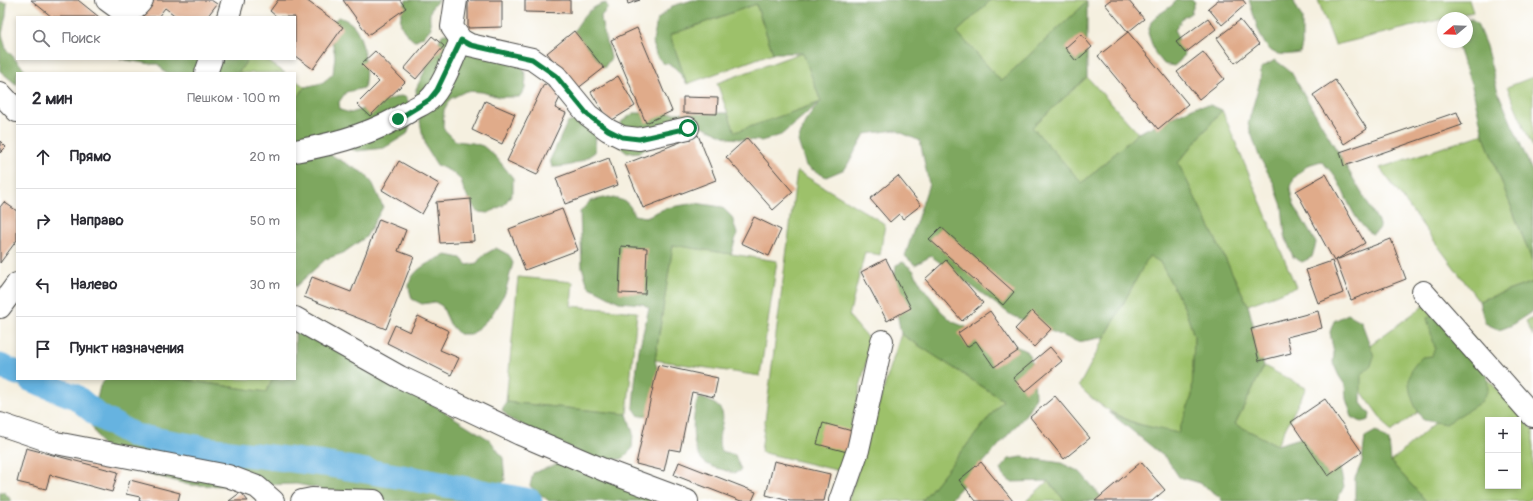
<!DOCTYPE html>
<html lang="ru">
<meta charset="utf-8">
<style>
body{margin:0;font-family:Pangolin,sans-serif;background:#f2f2f3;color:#2b2b33}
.controls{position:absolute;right:12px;bottom:12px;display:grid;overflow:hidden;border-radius:0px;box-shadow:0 2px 6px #0003}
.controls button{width:36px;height:36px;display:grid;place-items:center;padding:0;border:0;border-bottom:1px solid #e1e1e2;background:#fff;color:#2b2b33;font:20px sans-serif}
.compass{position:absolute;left:1437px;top:12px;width:36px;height:36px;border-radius:50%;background:#fff;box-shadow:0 2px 6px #0003;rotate:251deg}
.stop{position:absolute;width:12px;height:12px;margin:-9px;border:3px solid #0b8043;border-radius:50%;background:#fff}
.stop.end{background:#0b8043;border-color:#fff;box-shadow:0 1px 4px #0008}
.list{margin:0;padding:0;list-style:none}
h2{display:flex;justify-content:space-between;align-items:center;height:52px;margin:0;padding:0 16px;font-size:17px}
h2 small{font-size:13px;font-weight:400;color:#7c7c81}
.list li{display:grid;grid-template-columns:26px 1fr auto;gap:12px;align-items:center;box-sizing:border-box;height:64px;padding:0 16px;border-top:1px solid #e1e1e2}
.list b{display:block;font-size:15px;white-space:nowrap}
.list em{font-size:13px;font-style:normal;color:#7c7c81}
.icon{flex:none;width:22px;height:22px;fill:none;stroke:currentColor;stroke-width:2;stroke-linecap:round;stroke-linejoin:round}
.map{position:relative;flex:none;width:1533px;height:501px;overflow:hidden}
.search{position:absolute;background:#fff;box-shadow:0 2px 6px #0003;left:16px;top:16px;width:280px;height:44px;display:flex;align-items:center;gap:10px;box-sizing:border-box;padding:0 14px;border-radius:0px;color:#7c7c81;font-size:15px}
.panel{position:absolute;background:#fff;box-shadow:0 2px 6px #0003;left:16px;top:72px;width:280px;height:308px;border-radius:0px}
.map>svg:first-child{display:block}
.green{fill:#9dc16a;stroke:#64764a;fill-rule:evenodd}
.forest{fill:#7ea75e;stroke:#546944}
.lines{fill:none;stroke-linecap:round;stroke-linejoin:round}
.canal{stroke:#66b3e0;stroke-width:25}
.building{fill:#e0ab8a}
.minor-casing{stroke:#494946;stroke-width:24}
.minor{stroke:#fff;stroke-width:22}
.route{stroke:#0b8043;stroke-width:5}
</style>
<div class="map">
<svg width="1533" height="501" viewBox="0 0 1533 501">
<rect width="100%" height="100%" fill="#fff"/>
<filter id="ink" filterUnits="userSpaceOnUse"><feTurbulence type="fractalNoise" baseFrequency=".025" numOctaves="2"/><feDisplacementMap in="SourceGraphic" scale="8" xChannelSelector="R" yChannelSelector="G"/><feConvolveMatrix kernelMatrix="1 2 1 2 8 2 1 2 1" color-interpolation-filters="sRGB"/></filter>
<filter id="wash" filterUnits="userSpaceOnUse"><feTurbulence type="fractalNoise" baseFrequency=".012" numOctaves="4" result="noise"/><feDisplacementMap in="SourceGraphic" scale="16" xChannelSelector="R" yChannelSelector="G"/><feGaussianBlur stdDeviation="0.9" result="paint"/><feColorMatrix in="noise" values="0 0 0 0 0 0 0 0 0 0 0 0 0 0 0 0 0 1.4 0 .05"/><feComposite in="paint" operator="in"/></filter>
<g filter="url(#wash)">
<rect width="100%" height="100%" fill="#f5f0e0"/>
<!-- green -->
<g class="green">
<path d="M991,0H1085L1087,2L1001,81L957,32Z"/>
<path d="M1318,0H1469L1473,12L1443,18V19L1335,45Z"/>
<path d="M756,4L773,53L687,84L670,35Z"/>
<path d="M803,52L821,102L735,133L717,83Z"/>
<path d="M248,59H265L285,73H238Z"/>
<path d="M1087,77L1138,133L1082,183L1032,127Z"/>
<path d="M1533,77V148L1507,87Z"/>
<path d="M295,80L305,87L295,101Z"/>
<path d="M1222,110L1296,287L1248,305L1178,163Z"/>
<path d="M1483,134L1533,263V282L1479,301L1380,168Z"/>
<path d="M797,171L885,224L880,255L865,252L849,316L871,342L840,471L761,452Z"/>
<path d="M673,245L777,261L760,376L655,360Z"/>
<path d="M1149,255L1160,262L1185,309L1194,336L1192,396L1178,433C1140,428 1105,414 1079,386Z"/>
<path d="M518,277L573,282L571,306L637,312L627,414L506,402Z"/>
<path d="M1425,305L1473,372L1391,432L1342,365Z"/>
<path d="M1533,318V336L1526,321Z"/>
<path d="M901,334L1003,400L922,501H848Z"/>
<path d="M1264,366L1306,388L1277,445L1235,424Z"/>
<path d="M1486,377L1533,430V496L1528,501H1426L1391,462ZM1488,420H1518V486H1488Z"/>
<path d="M179,379H273L266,392Z"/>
<path d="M1048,481L1065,501H1026Z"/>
</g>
<!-- forest -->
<g class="forest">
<path d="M406,0H440C428,7 429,16 431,28L424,36L414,41C396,25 399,21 406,0Z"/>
<path d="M693,0H991L957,32L1001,81L1087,2V77L1032,127L1082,183L1138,133L1197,106L1210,105L1222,110L1178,163L1248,305L1264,366L1235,424L1277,445L1314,434L1335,447L1344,486L1337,501H1222L1220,497L1200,483L1179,477L1167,459L1109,412L1137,424L1178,433L1192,396L1194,336L1185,309L1160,262L1149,256L1105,337L1078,342L1011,315L931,256L915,265L905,256L929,184L920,141L895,130L865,134L845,169L826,177L806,166L798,141L805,122L819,103L781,135L761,141L729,138L693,122L640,152L627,153L621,148V122L634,113H728L735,132L821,102L803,53H773L756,4L670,35L687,84C680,74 676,64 663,63L656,55L653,42L657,20L672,6Z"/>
<path d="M1177,0H1193L1195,2L1191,13L1183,18L1175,30C1177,44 1195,50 1174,66L1164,64L1155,53L1148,33L1151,22L1158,15L1170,7Z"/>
<path d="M1249,0H1293L1302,18V45L1300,53C1292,54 1282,56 1275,53C1260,47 1254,14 1249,0Z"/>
<path d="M0,2L7,3L6,15L2,34L6,49L28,73H17V85L0,71Z"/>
<path d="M606,3L608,8L601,16C602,32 608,42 611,58L604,68L574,31C582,18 590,6 606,3Z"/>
<path d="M339,17C344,19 349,21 353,25C365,38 368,72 364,88L346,92L339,102L340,110L351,113L400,96L406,97L414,114L407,134L384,148L357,151L329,142L304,137L295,140V101L305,87L322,83L333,74L335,56L329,24Z"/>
<path d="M1472,19L1477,24L1486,46L1498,92L1533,173V263L1483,134L1472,86L1460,54L1457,42H1467V20Z"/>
<path d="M450,32L518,53L526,77L525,89L519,97H499L482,92L466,91L450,99L444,110L443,128L456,141L473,143L483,146L496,157L513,178V192L504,205L488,213L477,212L464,191L461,180L452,172L437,165L427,149L422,132L418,110L416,89L442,35Z"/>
<path d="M120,59H205L206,73H165L158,64H151Z"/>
<path d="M209,59H248L238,73H210Z"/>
<path d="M1275,60L1291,72L1378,221L1380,229L1372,234C1353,222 1347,196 1336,178C1332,172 1326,166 1321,161L1308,165L1294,178L1290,190L1294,205L1316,243L1312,257L1302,262L1293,257L1285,236L1282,206L1274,184L1259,156L1248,124L1260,81L1261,68Z"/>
<path d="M576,120L588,125L596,134L595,152C580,163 571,167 552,167L550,160L567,123Z"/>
<path d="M295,148L324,151L365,174L373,184L383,207L366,237L343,253L326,259L295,287V211L296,209L295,208Z"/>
<path d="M609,197C624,201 628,199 634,215L646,217L666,208L695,203L722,207L732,217L737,234L731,254L673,245L655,360L665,402L655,414L639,416L633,407L635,383L639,350L649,308L643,304L619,302L588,286L582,267L580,212L590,201Z"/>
<path d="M496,248L509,255L513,263L505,293L491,316L472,334H459L450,324L442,306L435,302L422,304L412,299C411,295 409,290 409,286C411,269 432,261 446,255L461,258L467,265L477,263L482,256Z"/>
<path d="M903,262L913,270L922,286L941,311L953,322L1025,350L1029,355L1034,370L1035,399L1024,417L949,501H922L1003,400L901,334L893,291L896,265Z"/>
<path d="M1533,282V311L1510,326L1499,330L1485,323L1479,301Z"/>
<path d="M1446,308L1486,352L1488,390L1481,402L1446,424L1423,420C1414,406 1404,386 1412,369C1414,365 1419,361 1422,357L1432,356L1435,348L1427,318Z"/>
<path d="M1348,314L1361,321L1374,356L1371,366L1361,375V403L1370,414L1369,420L1361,422L1352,417L1346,399L1345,385L1339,376L1333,363L1334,354L1330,332L1334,321Z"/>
<path d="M295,324L384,374L490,440L503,458L505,480L487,500L485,501H336L318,488L296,484L229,486L189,485L129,468L102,445L91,425L100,386L106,379H179L266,392L273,379H295Z"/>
<path d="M701,398C741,411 712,427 721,451L735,455L741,470C735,475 730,472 724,470C717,468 707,466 702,460C690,446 692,415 698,399Z"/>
<path d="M506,402L627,414L633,433L632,449L622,459L597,461L510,419L502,410Z"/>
<path d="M1376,431L1389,441L1391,462L1426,501H1355V478L1362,462L1365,437Z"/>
<path d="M1022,457L1061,463L1080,472L1105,501H1065L1048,481L1011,482L1003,476L1000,469L1009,459Z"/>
<path d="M571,459L676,501H549L530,486L533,473Z"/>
<path d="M0,492H4L12,501H0Z"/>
</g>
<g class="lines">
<!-- canal -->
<g class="canal">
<path d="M0,366L17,373"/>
<path d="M30,379L76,397L100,417L135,436L214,450L324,464L414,479L530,501"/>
</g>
</g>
<g id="blocks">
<!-- building -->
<g class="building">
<path d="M31,0H78L99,17H52Z"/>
<path d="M150,0H211L217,4L207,17H177L165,8L158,17H137Z"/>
<path d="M278,0H306L343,27L313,69L295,56V17H277L270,11Z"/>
<path d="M343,0H400L406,8L368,35Z"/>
<path d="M468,0H502V27L468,28Z"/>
<path d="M525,0H570V13L525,12Z"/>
<path d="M627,0H640L628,4Z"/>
<path d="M1110,0H1128L1144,19L1128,32L1105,4Z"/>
<path d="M1218,0H1243L1246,4L1222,25L1208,8Z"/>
<path d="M1208,18L1216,29L1185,53L1176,42Z"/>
<path d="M1240,20L1259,44L1235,63L1217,38Z"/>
<path d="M637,28L672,111L646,123L611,40Z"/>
<path d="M574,31L604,68L577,89L547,53Z"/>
<path d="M1128,32L1188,104L1158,129L1098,56Z"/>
<path d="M1081,34L1092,47L1076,61L1065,48Z"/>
<path d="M432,36L444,46L416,79L404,69Z"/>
<path d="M375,51L405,82L370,116L357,104L379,82L361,64Z"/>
<path d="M1203,52L1224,79L1199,99L1177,72Z"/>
<path d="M618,76L635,106L609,122L591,92Z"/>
<path d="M1335,80L1367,129L1344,144L1313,95Z"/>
<path d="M544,84L562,93L555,108L566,113L537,175L507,161Z"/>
<path d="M683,97L718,98L717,114L683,113Z"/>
<path d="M485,101L515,114L502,144L472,130Z"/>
<path d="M1457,112L1462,125L1344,166L1340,152Z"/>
<path d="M698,135L716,180L643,208L625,164Z"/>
<path d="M747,138L793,192L773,210L726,157Z"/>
<path d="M0,141L6,147L0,153Z"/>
<path d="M609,158L618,185L565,204L556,178Z"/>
<path d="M399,161L439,184L422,214L382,190Z"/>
<path d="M1326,174L1365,243L1334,261L1296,191Z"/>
<path d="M898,176L921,205L903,219L899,214L890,222L870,199Z"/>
<path d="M471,199L474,241L440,243L436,202Z"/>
<path d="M4,202L17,211V240L0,263V207Z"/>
<path d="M562,209L578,250L525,270L509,229Z"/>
<path d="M754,217L781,230L769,256L741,243Z"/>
<path d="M379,219L406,230L398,251L414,257L386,329L304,297L312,277L351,292Z"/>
<path d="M941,227L1014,292L1003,305L929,239Z"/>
<path d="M1391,239L1406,279L1351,300L1336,260Z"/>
<path d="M621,246L647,248L645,294L619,293Z"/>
<path d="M886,259L911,308L887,321L861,272Z"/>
<path d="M946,260L983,303L962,321L925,279Z"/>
<path d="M1332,261L1343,293L1318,303L1306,270Z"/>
<path d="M990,311L1018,351L994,367L976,341L967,347L958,333Z"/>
<path d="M1032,311L1051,329L1034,347L1015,329Z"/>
<path d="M1318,311L1322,328L1287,337L1291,353L1259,361L1251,329Z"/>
<path d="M418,316L449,331L440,350L459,358L451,375L387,343L395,325L410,332Z"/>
<path d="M1050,347L1062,361L1025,392L1013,378Z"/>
<path d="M658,365L718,378L714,397L692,392L680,451L669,449L664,471L636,464Z"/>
<path d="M1055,396L1090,438L1064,459L1030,417Z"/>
<path d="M1325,399L1362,452L1328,476L1291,422Z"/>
<path d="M823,423L852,431L847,452L817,444Z"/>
<path d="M26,448L118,472L112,492L50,475L46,489L17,482Z"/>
<path d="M774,461L830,474L824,501H790L766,495Z"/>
<path d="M679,462L756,492L752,501H741L674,475Z"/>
<path d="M981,462L1013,501H976L959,480Z"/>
<path d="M1141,462L1165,490L1152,501H1095Z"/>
<path d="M130,480L180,493L178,501H139L140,497L126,494Z"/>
<path d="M241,492L248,501H229Z"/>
</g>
</g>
</g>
<g filter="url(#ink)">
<use href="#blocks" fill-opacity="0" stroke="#494946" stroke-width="1"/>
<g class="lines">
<!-- minor casing -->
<g class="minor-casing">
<g id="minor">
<path d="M107,0L122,11C132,10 137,8 142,0"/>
<path d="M456,0L452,27L461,40L470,45L532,59L556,76L588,115L608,130L622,137L639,139L688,128"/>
<path d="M228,17L233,0"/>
<path d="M206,73L211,59"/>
<path d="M0,93L17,111"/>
<path d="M295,151C336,144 375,133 410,111C416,107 424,104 429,100C443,87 453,58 461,40"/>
<path d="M1423,292L1533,416"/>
<path d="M0,307L17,284"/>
<path d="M295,318L400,377L520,434L604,470L687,501"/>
<path d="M0,424L56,443L228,476L257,487L273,501"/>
<path d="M302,501L312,499L374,501"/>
<path d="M840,501L858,450L882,341"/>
</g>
</g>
<!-- minor -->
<use href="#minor" class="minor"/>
</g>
</g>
<g class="lines" filter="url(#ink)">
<!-- route -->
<path class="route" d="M398,119L429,100L437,90L461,40L470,45L532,59L556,76L588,115L608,130L622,137L639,139L688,128"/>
</g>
</svg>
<div class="controls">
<button>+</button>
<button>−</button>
</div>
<svg class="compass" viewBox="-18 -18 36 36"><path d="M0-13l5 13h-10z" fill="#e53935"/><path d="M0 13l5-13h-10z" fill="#7c7c81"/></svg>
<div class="stop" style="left:688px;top:128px"></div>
<div class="stop end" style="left:398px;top:119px"></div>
<div class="search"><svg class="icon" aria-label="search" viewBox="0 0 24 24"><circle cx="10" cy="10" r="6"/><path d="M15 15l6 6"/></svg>Поиск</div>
<section class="panel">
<h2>2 мин<small>Пешком · 100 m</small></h2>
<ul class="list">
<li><svg class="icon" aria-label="ahead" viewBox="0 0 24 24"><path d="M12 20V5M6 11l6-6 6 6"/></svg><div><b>Прямо</b></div><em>20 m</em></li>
<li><svg class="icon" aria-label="right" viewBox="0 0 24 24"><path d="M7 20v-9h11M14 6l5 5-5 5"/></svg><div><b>Направо</b></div><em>50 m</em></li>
<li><svg class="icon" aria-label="left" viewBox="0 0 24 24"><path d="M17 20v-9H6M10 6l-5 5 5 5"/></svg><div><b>Налево</b></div><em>30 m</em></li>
<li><svg class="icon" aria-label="arrive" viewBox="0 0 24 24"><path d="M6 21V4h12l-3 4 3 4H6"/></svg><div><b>Пункт назначения</b></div></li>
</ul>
</section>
</div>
